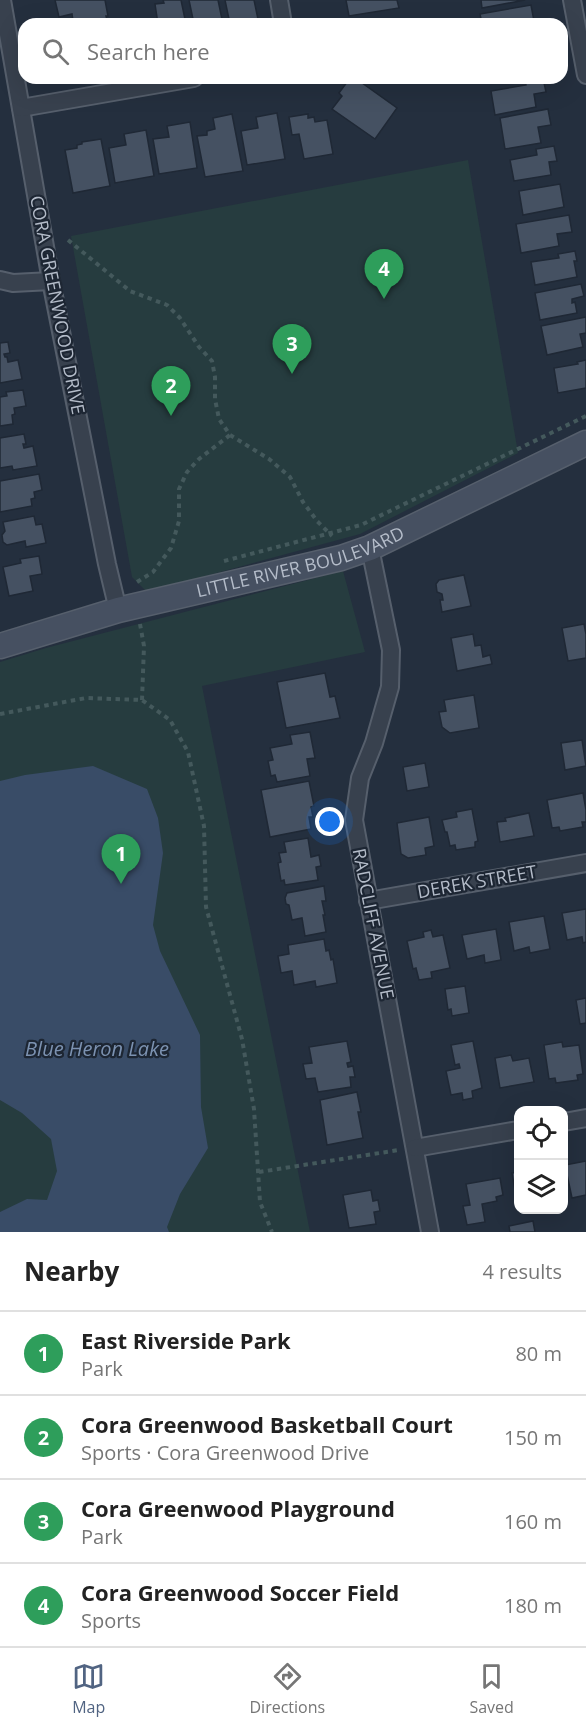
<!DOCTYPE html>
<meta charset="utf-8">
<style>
body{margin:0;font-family:"Open Sans",sans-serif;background:#f6f6f6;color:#222}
.controls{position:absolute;right:18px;bottom:18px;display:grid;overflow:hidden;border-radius:12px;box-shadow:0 6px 24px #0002}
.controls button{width:54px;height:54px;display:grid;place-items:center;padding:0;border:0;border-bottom:2px solid #e0e0e0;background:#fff;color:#222;font:30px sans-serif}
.you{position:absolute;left:330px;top:822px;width:21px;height:21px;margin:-15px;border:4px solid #fff;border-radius:50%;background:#1a73e8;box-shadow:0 0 0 9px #1a73e833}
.badge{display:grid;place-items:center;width:39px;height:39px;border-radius:50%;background:#516482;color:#fff;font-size:20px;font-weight:700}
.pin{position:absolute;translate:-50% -50px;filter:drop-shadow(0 2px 3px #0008)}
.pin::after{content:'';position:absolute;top:32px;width:21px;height:18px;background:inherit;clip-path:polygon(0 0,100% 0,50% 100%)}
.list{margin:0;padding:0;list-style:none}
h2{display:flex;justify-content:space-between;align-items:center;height:78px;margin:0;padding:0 24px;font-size:26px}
h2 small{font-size:20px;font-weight:400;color:#767676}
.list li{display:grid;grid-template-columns:39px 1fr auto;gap:18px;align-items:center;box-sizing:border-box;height:84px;padding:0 24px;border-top:2px solid #e0e0e0}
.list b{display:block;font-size:22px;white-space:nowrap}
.list p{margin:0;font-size:20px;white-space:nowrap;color:#767676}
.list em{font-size:20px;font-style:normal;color:#767676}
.icon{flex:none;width:33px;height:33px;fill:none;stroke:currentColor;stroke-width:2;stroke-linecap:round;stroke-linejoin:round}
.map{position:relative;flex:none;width:586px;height:1232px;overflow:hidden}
.search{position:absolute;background:#fff;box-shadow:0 6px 24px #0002;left:18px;right:18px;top:18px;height:66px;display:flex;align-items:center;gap:15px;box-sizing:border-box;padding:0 21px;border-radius:18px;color:#767676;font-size:22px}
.sheet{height:414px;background:#fff}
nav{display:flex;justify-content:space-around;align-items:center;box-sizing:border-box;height:84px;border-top:2px solid #e0e0e0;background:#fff;font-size:16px;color:#767676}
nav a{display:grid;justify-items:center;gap:3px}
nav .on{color:#516482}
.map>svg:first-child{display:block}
.green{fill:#263c3f}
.water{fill:#394c67}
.building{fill:#455162;stroke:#1f2835;stroke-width:1.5}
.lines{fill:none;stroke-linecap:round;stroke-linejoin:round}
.street-casing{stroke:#565f6c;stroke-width:20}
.secondary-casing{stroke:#565f6c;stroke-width:27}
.path{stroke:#44595c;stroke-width:4;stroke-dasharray:4.5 4.5;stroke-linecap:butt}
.street{stroke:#38414e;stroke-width:16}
.secondary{stroke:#465061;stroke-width:24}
.labels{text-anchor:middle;stroke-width:4.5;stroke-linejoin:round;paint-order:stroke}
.street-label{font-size:18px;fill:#b4bcc9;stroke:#1d2633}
.water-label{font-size:20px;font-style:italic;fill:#7c92b1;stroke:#1d2633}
</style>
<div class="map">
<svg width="586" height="1232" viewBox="0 0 586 1232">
<rect width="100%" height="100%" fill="#242f3e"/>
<!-- green -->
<g class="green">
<path d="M468,160L518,453L360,534L147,592L132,577L71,236Z"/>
<path d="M343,571L365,652L202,686L310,1232H0V662L46,648Z"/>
</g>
<!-- water -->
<path class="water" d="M93,766L147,789L158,818L163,853L153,925L160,951L200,1035L201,1107L208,1148L180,1194L167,1227L169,1232H0V1212L27,1199L47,1200L57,1171L51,1139L22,1113L0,1100V781L25,775Z"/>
<!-- building -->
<g class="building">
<path d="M55,0H105L108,16H106L108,24H68V22L73,21L72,14L59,17Z"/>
<path d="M163,0H181L186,24H158L155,4L164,3Z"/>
<path d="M189,0H218L223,24H194Z"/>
<path d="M225,0H254L259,24H230Z"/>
<path d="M346,0H397L399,8L349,16Z"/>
<path d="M481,0H525L482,8Z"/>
<path d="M531,5L534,21L521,24H482L480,14Z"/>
<path d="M395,19L396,24H366Z"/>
<path d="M350,78H355L397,108L375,139L332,109L342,96L339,93Z"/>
<path d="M524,78H543L546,92L534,94L536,107L495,115L491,91L526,85Z"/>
<path d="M548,109L551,125L538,127L541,143L505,149L500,118Z"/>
<path d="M277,113L285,159L247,165L241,131L258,128L256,117Z"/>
<path d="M232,114L243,171L205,177L197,136L207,135V131L215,129L213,118Z"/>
<path d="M308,114V118L314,117L315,122L327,120L333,154L304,159L299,134L292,135L289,117Z"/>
<path d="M190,122L197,168L159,174L153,139L169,137L167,126Z"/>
<path d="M146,130L154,176L115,183L109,148L126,145L124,134Z"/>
<path d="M101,139L110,186L73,193L65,150L77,148V145L82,144V142Z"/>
<path d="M554,146L557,161L549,162L551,175L514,181L510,160L537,155L536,149Z"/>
<path d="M560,184L564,207L523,215L519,191Z"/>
<path d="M569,215L572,232L557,234L559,246L521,253L516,224Z"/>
<path d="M575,251L577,261H574L577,277L535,285L531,262L559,258L558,254Z"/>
<path d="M581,284L584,296L572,299V303L575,302L577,313L540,320L535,293Z"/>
<path d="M586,317V333L580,334L583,347L547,355L541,326Z"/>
<path d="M8,342L10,353L4,354L5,357H7L8,362L18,360L22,379L0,383V343Z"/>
<path d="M586,360V388L558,393L554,368L578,364L577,362Z"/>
<path d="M23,390L26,406L14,408L15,414L12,415L13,424L0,426V397L7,396L6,392Z"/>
<path d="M24,434L26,444H23L24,448L33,446L37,466L13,470L12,466L0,468V438Z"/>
<path d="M39,474L42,490L34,492L35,498L31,499L32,506L0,512V481Z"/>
<path d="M34,516L36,525L42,524L46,543L26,547L25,541L7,545L3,542L2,535L5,531L3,522Z"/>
<path d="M39,556L42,574L30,576L33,591L9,596L3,567L21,563L20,559Z"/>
<path d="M464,575L471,606L442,612L440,600H443L442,594L437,592L436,584L439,580Z"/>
<path d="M584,624L586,634V658L568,661L562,628Z"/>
<path d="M473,634L475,646L481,645L483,657L490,655L492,664L457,671L451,638Z"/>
<path d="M325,673L330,697L335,696L340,718L286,728L277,682Z"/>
<path d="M474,695L479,728L450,733L442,727L439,712L446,711L444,700Z"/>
<path d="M310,732L315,758L307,759L310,776L277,782L275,775L271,776L268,761L273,760L270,748L292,744L290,735Z"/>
<path d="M582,740L586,766L565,770L561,743Z"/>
<path d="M425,763L429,787L407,791L403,767Z"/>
<path d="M309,781L314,806L311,807L313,817H309L311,829L270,837L261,790Z"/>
<path d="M583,793L586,810V822H582L583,827L560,831L559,827L552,828L547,800Z"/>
<path d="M472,809L478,841L475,842V847L456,850L455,845L450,846L447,832H445L442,820L457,817L456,812Z"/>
<path d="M529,813L534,836L500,842L497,822L506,821L505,818Z"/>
<path d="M429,817L434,846L425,848L426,855L408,858L401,854L397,823Z"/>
<path d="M308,838L311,857L319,855L321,866L316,867L318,880L285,885L284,880L281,881L278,863L281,862L279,853L286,852L284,842Z"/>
<path d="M324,886L326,901H322L325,915H323L326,932L305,936L302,918L292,920L289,905L286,904L285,898L287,893Z"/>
<path d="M586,909V942L583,943L582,937L567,940L562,913Z"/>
<path d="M544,916L550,949L530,953L529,947L514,951L509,922Z"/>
<path d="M496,929L501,960L485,963L484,955L467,959L462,935Z"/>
<path d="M431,930L433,937L443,935L450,968L431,972L432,978L419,980L416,968L413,969L407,941L424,937L423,932Z"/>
<path d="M324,939L326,951L329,950L331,960L333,959L337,983L316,987L315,981L294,985L292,971L281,973L278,956L289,954L288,945Z"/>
<path d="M465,986L469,1013L452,1016L451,1009L448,1010L445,989Z"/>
<path d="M586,998V1023L580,1024L576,1000Z"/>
<path d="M347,1041L351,1062L347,1063L348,1067L353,1066L355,1077H350L351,1087L318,1092L315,1078L306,1079L303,1064L312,1063L309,1047Z"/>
<path d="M473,1041L482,1088L472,1091L473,1098L463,1100L462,1093L451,1095L446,1071L460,1068L459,1064L455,1065L451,1045Z"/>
<path d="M562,1042L563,1047L579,1045L583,1074L577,1075L578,1080L556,1083L555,1078L549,1079L544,1045Z"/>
<path d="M511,1055L513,1061L529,1058L534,1082L500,1088L495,1058Z"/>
<path d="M357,1092L361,1112H358L363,1138L327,1145L320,1100Z"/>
<path d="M586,1161V1195L572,1198L565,1165Z"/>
<path d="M518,1172V1202H517L512,1173Z"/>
<path d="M500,1178L503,1195L496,1197L497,1201L482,1204L485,1222L467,1225L463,1206L470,1205L466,1184Z"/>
<path d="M371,1190L373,1201L378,1200L380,1211L374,1212L376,1224L349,1228L343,1195Z"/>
<path d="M533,1221L535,1232H510L509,1226Z"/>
</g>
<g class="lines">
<!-- street casing -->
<g class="street-casing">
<g id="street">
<path d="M2,0L51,281L107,564L118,610"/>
<path d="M279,0L283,24"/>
<path d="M572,0L586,75"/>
<path d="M21,108L194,78"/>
<path d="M0,280L13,283L51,281"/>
<path d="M370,548L391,650L390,687L374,743L360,778L354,820L430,1232"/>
<path d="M368,901L586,863"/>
<path d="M564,1122L586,1118"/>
<path d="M415,1148L518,1130"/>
</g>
</g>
<!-- secondary casing -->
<g class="secondary-casing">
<g id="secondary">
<path id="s1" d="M0,646L118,610L341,558L370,548L586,443"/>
</g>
</g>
<!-- path -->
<g class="path">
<path d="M68,240L130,291L167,305L180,318L199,347L212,361L215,377V399L219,419L230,435L269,459L290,477L303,502L317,521L332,536"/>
<path d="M224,561L361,525L586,416"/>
<path d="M137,582L153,572L171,548L179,521V489L187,472L199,459L230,435"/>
<path d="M140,624L144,646L142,700"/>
<path d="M0,714L86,698L142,700L170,720L188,752L204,826L206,907L242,1039L254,1109L260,1202L272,1232"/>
<path d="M259,1172L399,1150"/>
</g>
<!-- street -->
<use href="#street" class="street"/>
<!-- secondary -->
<use href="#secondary" class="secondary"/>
</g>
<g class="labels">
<!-- street labels -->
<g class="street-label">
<text transform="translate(57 305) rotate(79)" y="6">CORA GREENWOOD DRIVE</text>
<text dy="6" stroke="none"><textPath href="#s1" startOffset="312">LITTLE RIVER BOULEVARD</textPath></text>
<text transform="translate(477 882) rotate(-10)" y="6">DEREK STREET</text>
<text transform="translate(373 924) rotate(79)" y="6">RADCLIFF AVENUE</text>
</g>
<!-- water labels -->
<g class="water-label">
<text x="97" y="1056">Blue Heron Lake</text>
</g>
</g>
</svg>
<div class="controls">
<button><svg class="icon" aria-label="locate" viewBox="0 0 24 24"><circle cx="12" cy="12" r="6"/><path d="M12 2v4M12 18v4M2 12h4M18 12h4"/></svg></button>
<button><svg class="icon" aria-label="layers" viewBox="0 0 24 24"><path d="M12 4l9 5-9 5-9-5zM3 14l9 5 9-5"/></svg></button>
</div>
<div class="you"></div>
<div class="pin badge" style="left:121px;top:884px;background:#2e9e5b">1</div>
<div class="pin badge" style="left:171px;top:416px;background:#2e9e5b">2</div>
<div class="pin badge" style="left:292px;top:374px;background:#2e9e5b">3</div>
<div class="pin badge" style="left:384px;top:299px;background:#2e9e5b">4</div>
<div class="search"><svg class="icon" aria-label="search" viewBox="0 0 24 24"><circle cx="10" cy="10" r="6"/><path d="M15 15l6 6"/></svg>Search here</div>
</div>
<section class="sheet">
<h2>Nearby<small>4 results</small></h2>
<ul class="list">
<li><span class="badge" style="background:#2e9e5b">1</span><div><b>East Riverside Park</b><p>Park</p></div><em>80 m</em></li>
<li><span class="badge" style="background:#2e9e5b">2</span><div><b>Cora Greenwood Basketball Court</b><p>Sports · Cora Greenwood Drive</p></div><em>150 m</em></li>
<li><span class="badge" style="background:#2e9e5b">3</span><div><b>Cora Greenwood Playground</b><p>Park</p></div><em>160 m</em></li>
<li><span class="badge" style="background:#2e9e5b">4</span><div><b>Cora Greenwood Soccer Field</b><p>Sports</p></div><em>180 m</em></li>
</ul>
</section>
<nav>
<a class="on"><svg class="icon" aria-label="map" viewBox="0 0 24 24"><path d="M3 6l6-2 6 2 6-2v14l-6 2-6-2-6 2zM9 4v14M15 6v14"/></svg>Map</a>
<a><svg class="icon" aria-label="directions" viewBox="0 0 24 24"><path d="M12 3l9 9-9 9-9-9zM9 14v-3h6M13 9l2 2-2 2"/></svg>Directions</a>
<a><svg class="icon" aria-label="saved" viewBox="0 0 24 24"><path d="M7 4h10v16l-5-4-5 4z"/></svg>Saved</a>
</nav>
